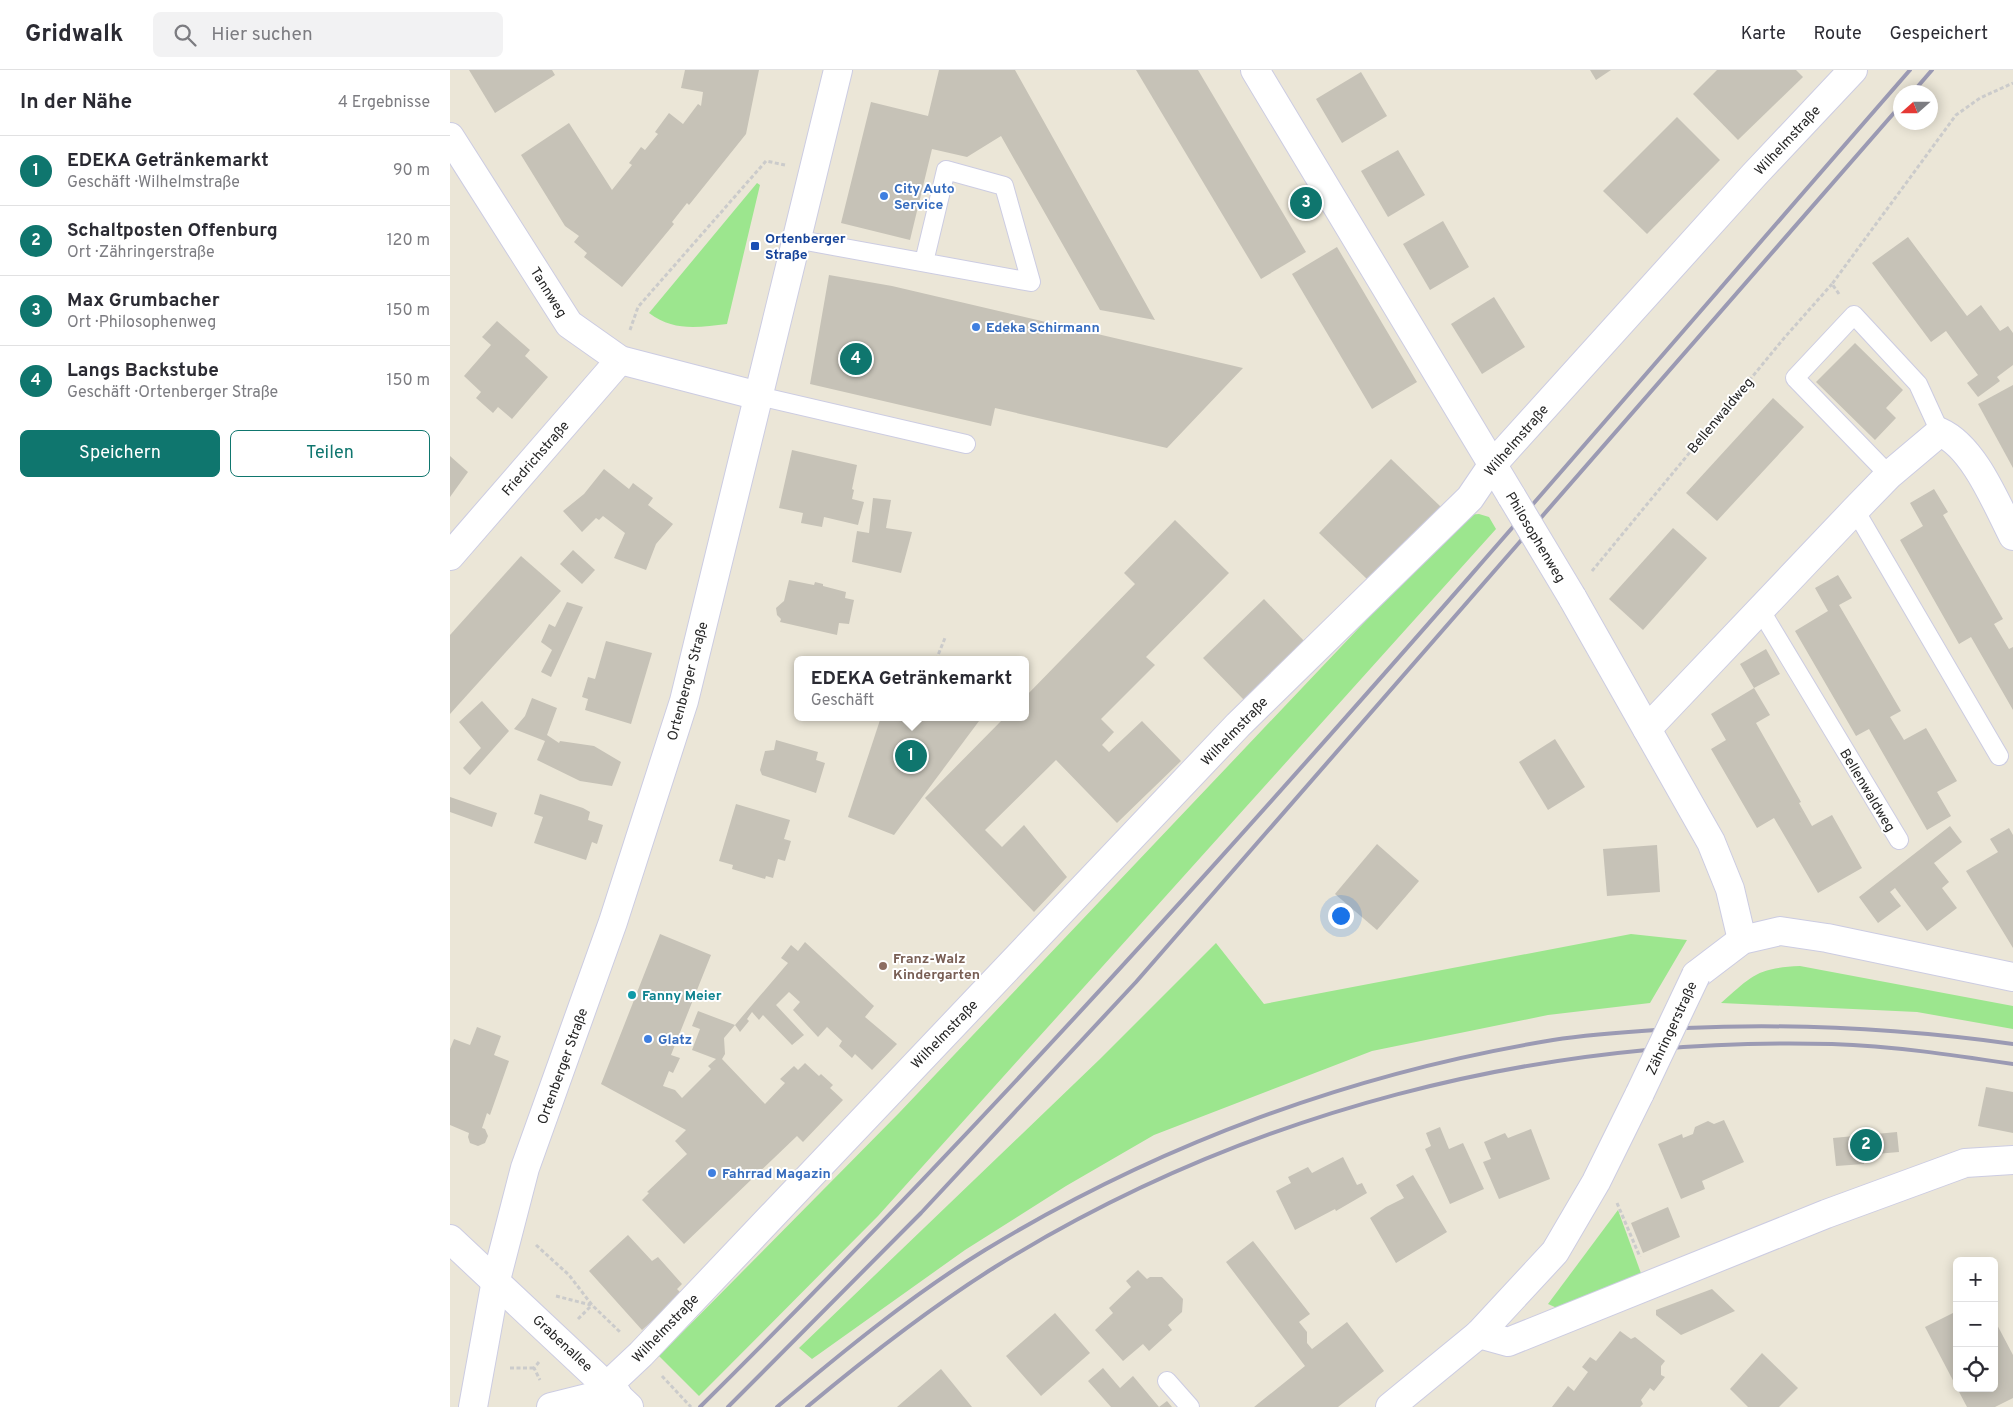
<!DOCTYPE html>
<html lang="de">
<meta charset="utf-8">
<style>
body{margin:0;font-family:Overpass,sans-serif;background:#f2f2f3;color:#2b2b33}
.controls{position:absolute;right:15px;bottom:15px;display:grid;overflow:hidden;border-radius:8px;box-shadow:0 2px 12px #0003}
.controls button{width:45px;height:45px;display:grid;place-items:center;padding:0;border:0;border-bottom:1px solid #e1e1e2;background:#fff;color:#2b2b33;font:25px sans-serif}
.compass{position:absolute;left:1443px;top:15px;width:45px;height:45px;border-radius:50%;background:#fff;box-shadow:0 2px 12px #0003;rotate:249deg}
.you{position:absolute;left:890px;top:845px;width:18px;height:18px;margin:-12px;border:4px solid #fff;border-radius:50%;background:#1a73e8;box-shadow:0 0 0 8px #1a73e833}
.badge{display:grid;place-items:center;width:32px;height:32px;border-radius:50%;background:#0f766e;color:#fff;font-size:16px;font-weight:700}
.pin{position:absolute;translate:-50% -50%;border:2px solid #fff;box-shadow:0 1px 5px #0006}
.popup{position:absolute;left:344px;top:586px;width:235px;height:65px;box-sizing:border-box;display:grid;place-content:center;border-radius:8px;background:#fff;filter:drop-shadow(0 1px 4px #0005);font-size:16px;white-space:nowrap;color:#7c7c81}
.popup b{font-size:19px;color:#2b2b33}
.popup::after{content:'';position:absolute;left:50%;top:100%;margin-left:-10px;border:10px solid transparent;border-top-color:#fff}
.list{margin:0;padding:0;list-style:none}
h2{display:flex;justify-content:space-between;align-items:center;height:65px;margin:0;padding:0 20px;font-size:21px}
h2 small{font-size:16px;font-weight:400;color:#7c7c81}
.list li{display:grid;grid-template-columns:32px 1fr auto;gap:15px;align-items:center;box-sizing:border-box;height:70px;padding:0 20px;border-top:1px solid #e1e1e2}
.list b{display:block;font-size:19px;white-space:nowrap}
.list p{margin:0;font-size:16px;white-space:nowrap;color:#7c7c81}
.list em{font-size:16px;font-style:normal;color:#7c7c81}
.actions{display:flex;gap:10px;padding:15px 20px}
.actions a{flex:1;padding:11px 0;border:1px solid #0f766e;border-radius:8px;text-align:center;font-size:18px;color:#0f766e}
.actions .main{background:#0f766e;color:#fff}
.icon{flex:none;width:28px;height:28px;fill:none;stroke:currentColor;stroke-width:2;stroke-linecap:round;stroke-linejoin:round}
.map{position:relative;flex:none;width:1563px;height:1337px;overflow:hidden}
header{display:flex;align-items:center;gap:30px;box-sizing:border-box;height:70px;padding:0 25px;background:#fff;border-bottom:1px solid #e1e1e2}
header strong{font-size:24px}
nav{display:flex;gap:28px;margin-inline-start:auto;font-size:18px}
.search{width:350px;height:45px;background:#f2f2f3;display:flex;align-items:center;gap:12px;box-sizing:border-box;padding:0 18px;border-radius:8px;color:#7c7c81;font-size:19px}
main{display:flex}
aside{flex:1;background:#fff}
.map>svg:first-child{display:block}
.green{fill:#9ce68e}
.building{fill:#c6c2b7}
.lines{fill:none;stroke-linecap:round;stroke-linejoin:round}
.lane-casing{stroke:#cccce2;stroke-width:20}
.street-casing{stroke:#cccce2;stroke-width:30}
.secondary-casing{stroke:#cccce2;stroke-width:30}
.path{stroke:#cbcbcb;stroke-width:3;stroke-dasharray:4 2.5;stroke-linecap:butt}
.lane{stroke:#fff;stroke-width:18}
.street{stroke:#fff;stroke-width:28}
.secondary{stroke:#fff;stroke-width:28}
.rail{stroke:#9b9ab3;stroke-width:4}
.street-bridge-casing{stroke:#cccce2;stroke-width:30;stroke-linecap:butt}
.street-bridge{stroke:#fff;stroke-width:28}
.shop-dot{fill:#3f7fe0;stroke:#fff;stroke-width:2}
.transit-dot{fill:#1a4fb4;stroke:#fff;stroke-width:2}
.education-dot{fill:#8d6e63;stroke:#fff;stroke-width:2}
.culture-dot{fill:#0f9aa8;stroke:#fff;stroke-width:2}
.labels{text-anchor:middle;stroke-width:4;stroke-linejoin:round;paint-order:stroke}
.street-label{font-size:14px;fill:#272727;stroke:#fff}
.shop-label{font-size:14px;font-weight:bold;fill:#366cbe;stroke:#fff;text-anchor:start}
.transit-label{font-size:14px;font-weight:bold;fill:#164399;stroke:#fff;text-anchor:start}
.education-label{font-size:14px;font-weight:bold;fill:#785e54;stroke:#fff;text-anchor:start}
.culture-label{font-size:14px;font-weight:bold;fill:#0d838f;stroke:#fff;text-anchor:start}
</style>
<header>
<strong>Gridwalk</strong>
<div class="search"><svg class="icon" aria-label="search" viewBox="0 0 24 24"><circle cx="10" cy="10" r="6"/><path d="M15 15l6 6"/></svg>Hier suchen</div>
<nav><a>Karte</a><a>Route</a><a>Gespeichert</a></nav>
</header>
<main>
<aside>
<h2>In der Nähe<small>4 Ergebnisse</small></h2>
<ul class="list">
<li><span class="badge">1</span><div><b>EDEKA Getränkemarkt</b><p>Geschäft · Wilhelmstraße</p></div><em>90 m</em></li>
<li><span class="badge">2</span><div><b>Schaltposten Offenburg</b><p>Ort · Zähringerstraße</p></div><em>120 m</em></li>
<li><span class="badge">3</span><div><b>Max Grumbacher</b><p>Ort · Philosophenweg</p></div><em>150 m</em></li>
<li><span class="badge">4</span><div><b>Langs Backstube</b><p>Geschäft · Ortenberger Straße</p></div><em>150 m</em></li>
</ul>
<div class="actions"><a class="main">Speichern</a><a>Teilen</a></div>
</aside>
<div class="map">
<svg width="1563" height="1337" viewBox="0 0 1563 1337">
<rect width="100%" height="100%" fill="#ebe6d7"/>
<!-- green -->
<g class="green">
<path d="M307,113L310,115L277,254C249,257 224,262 199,243Z"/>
<path d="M1029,444L1039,447L1046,459L428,1146L249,1326L209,1286L449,1043L1016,445Z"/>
<path d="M1181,864L1237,870L1200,933L1098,945L922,981L704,1065L616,1116L515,1180L362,1289L349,1278L650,989L766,873L814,934Z"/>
<path d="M1350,896L1563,936V959L1467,942L1271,933C1302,906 1306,898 1350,896Z"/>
<path d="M1168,1140L1192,1206L1107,1238L1098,1234Z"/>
</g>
<!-- building -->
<g class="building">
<path d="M19,0H102L105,5L45,43Z"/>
<path d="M235,0H309L296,64L239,135L237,133L222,152L224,154L172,217L134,187L137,183L124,172L129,166L115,156L71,85L119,53L162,120L182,95L179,93L191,77L195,80L208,64L205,62L219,43L233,54L248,34L251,36L253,22L231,18Z"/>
<path d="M489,0H565L705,250L650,240L551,66L517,87L482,79L460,170L391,153L421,32L478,46Z"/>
<path d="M686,0H748L856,182L811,209Z"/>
<path d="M1140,0H1161L1146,10Z"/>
<path d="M1267,0H1346L1353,7L1288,70L1243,24Z"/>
<path d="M911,2L937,46L892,73L866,29Z"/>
<path d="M1227,47L1270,90L1197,164L1153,121Z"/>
<path d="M948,80L975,125L938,147L911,101Z"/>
<path d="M993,151L1019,197L980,220L953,174Z"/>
<path d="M1458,167L1517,246L1531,235L1550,261L1558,256L1563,263V295L1547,307L1550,311L1528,327L1517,313L1528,305L1496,261L1481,272L1422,193Z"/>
<path d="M887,177L967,312L922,339L842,204Z"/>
<path d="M379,205L442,216L793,298L717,378L545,338L541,356L360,314Z"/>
<path d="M1044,227L1075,277L1032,304L1001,254Z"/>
<path d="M47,251L80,280L75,286L98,307L62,349L48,337L43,343L26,328L31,322L14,306L41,275L32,267Z"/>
<path d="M1405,273L1453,320L1436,338L1446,348L1425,370L1366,312Z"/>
<path d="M1563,315V398L1528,334Z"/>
<path d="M1323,328L1354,357L1267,451L1236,423Z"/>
<path d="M342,380L407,395L402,419L404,420L402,429L414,432L408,455L374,447L372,457L351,453L353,443L329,438Z"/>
<path d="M0,386L18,402L0,427Z"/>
<path d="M941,389L991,437L919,511L869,463Z"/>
<path d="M154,399L179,419L183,413L203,428L198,435L223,454L206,474L196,500L164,488L175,463L153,446L149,450L146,448L132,462L113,441L134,424Z"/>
<path d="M1484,419L1498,442L1493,445L1553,549L1544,554L1559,579L1563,577V640L1521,567L1509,574L1450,470L1473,456L1460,433Z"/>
<path d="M423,428L441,430L436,458L462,462L451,503L402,492L407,461L419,463Z"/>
<path d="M725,450L779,503L696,587L705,595L651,649L664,662L652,675L659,682L692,651L731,691L667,753L606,690L535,760L552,777L574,755L617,807L584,842L475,728L555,647H575V627L685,514L674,503Z"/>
<path d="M1223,458L1257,488L1193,560L1159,529Z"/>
<path d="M123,480L145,500L132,514L110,494Z"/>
<path d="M71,486L111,521L0,644V565Z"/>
<path d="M1388,505L1402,528L1389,535L1451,641L1440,647L1454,670L1476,658L1507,711L1487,722L1501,746L1477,760L1419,659L1406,666L1345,561L1378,541L1365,518Z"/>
<path d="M339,510L364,515L365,512L373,514V516L396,522L395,528L404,530L399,554L389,553L387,565L330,552L331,549L327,545L326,538L334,531Z"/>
<path d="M814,529L856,573L795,631L753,588Z"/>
<path d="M117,532L133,537L101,607L91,602L102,580L91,572L99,554L105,557Z"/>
<path d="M156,571L202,583L181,654L135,640L138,629L132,627L138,607L145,609Z"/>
<path d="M1316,579L1330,604L1304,618L1320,645L1306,653L1351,732L1349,733L1362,756L1382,745L1412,798L1368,823L1324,748L1307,758L1261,679L1276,670L1261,644L1304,618L1290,594Z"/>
<path d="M82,628L107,638L97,665L109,673L110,671L144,676L171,692L162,716L130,711L87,690L95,671L64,659L75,646Z"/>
<path d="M32,631L59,661L20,705L13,698L31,678L9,652Z"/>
<path d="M431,647H532L444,765L398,747Z"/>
<path d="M1105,669L1135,717L1098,740L1069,692Z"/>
<path d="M326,670L368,682L366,690L375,693L366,723L312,705L310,700L315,681L324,680Z"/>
<path d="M90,724L133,738L140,742L138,750L153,755L147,774L142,772L136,790L84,773L93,747L84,744Z"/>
<path d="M0,727L47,743L42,757L0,742Z"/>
<path d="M286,734L340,750L334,769L341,771L335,791L328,789L323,808L316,806L315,809L282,799L283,795L269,791Z"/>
<path d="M1500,756L1512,772L1484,793L1499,812L1492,818L1507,838L1477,861L1445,818L1440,822L1451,836L1428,853L1409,827Z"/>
<path d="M1559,758L1563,765V878L1516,801L1548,782L1540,769Z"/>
<path d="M927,774L969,811L927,860L885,824Z"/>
<path d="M1207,775L1210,822L1157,826L1153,779Z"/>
<path d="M210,864L261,885L221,985L230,988L223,1003L219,1001L213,1016L225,1020L232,1028L261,999L258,996L266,989L242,980L250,959L242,956L248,941L285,955L338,893L331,888L341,875L348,881L355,872L424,936L415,947L447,974L422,1000L405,984L402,988L389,976L392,971L377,957L368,967L343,940L350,932L339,922L326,935L354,965L342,975L313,945L309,950L302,942L297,949L299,951L290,962L285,955L274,968L275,984L272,989L315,1034L335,1013L330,1009L344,996L348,1000L355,993L369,1006L371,1004L383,1015L380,1018L393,1030L353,1072L347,1066L234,1174L192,1130L199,1123L197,1122L237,1084L225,1071L236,1060L151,1014Z"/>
<path d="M27,957L51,966L44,985L59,991L40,1045L37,1043L32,1058L35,1059L38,1066L35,1073L28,1076L20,1073L18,1067L19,1063L0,1055V979L4,969L20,975Z"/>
<path d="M1536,1017L1563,1022V1063L1528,1056Z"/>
<path d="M1274,1050L1294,1092L1252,1111L1255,1119L1231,1129L1208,1074L1232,1064L1233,1068L1243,1064L1245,1057L1258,1051L1264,1054Z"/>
<path d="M990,1057L999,1079L1013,1073L1034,1119L1000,1134L975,1079L981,1076L976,1063Z"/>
<path d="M1081,1059L1100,1109L1049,1129L1033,1092L1041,1089L1034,1072L1055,1063L1058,1068Z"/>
<path d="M1447,1062L1449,1082L1414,1085V1094L1386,1096L1383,1068Z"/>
<path d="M893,1087L907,1115L912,1113L917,1123L886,1141L885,1139L845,1160L826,1121L841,1113L838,1107L858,1097L862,1103Z"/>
<path d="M963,1105L997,1162L946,1193L920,1148L936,1137L954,1128L946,1115Z"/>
<path d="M1218,1137L1230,1167L1193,1183L1181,1153Z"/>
<path d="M178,1165L202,1191L208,1187L232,1214L227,1219L232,1224L192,1260L139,1201Z"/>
<path d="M803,1171L860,1244L849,1252L857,1262V1273L862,1279L897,1252L934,1301L888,1337H804L855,1296L776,1192Z"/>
<path d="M688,1200L697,1209L700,1207H712L733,1229L732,1242L718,1255L722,1260L699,1281L693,1274L673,1291L645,1260L663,1243L659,1238L681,1217L676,1211Z"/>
<path d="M1262,1219L1285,1241L1231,1265L1206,1245V1240Z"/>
<path d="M1507,1241V1318L1475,1257Z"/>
<path d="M605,1243L640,1283L591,1326L556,1286Z"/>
<path d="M1544,1249L1563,1285V1328L1545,1337H1517L1507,1318H1544Z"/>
<path d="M1170,1261L1181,1269L1185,1267L1215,1291L1211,1296V1305L1215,1307L1204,1321L1200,1318L1191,1330L1193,1334L1190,1337H1102L1118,1316L1124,1321L1138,1302L1132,1297L1140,1287L1146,1291Z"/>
<path d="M1312,1283L1348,1318L1329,1337H1298L1280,1319Z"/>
<path d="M653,1298L670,1318L683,1306L709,1337L717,1331L722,1337H661L638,1311Z"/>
<path d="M491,1299L522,1337H447Z"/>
</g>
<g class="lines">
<!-- lane casing -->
<g class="lane-casing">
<g id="lane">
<path d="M345,169L581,212L554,116L496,100L474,192"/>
<path d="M309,326L516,374"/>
<path d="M1439,405L1345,308L1404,245L1468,314L1490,362"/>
<path d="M1405,440L1549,686"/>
<path d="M1311,541L1449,770"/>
<path d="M717,1311L740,1337"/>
</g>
</g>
<!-- street casing -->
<g class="street-casing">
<g id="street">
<path d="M805,0L1062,427"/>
<path d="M0,67L119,254L170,290L309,326"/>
<path d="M0,486L170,290"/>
<path d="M1122,527L1261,772L1280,819L1292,870"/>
<path d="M1197,659L1405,440L1439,405L1490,362C1524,377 1546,433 1563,466"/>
<path d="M1246,905L1292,870L1330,861L1377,868L1563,907"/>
<path d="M1029,1264L1058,1272L1376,1144L1515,1093L1563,1090"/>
<path d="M158,1315L191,1284L788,655L1020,428L1043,394L1304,105L1403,0"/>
<path d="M940,1337L1029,1264L1105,1182L1146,1112L1190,1023"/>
</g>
</g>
<!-- secondary casing -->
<g class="secondary-casing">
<g id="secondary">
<path d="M0,1169L179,1337"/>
<path d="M23,1337L46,1210L75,1098L163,852L234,631L388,0"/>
<path d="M101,1337L141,1327L167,1324"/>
</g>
</g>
<!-- path -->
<g class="path">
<path d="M1389,224L1382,214L1506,45L1530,28L1563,13"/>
<path d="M180,260L188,237L316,91L335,95"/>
<path d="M1142,501L1335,267L1382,214"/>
<path d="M486,590L495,568"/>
<path d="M1167,1133L1190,1187"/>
<path d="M86,1175L119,1205L142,1235L170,1262"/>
<path d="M106,1226L141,1235"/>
<path d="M128,1249L142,1235"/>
<path d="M89,1292L84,1298L90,1310"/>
<path d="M60,1298H84"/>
<path d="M212,1306L241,1337"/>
</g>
<!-- lane -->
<use href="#lane" class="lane"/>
<!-- street -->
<use href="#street" class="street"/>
<!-- secondary -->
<use href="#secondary" class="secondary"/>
<!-- rail -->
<g class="rail">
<path d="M1463,22L1482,0"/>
<path d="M250,1337C677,914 1065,453 1460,0"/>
<path d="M278,1337L471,1143L686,912L1450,36"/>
<path d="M327,1337C391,1283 463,1224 535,1180C709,1074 902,1003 1103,970C1147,963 1192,961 1236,958C1346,953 1454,959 1563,974"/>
<path d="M357,1337C417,1287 478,1239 545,1197C795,1042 1088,966 1382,974C1443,976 1503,985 1563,994"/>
</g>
<!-- street-bridge casing -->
<g class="street-bridge-casing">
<g id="street-bridge">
<path d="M1062,427L1122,527"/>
<path d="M1190,1023L1246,905"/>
</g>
</g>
<!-- street-bridge -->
<use href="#street-bridge" class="street-bridge"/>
</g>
<!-- markers -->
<g class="shop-dot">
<circle cx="434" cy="126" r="5"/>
<circle cx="526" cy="257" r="5"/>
<circle cx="198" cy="969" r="5"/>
<circle cx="262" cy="1103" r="5"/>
</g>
<rect class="transit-dot" x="300" y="171" width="10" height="10" rx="2.5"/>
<circle class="education-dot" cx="433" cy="896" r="5"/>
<circle class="culture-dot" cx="182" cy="925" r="5"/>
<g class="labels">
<!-- street labels -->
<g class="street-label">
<text transform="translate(1337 70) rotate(-47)" y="5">Wilhelmstraße</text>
<text transform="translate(99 222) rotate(58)" y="5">Tannweg</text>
<text transform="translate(1270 345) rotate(-50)" y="5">Bellenwaldweg</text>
<text transform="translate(1066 370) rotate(-49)" y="5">Wilhelmstraße</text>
<text transform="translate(85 388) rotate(-49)" y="5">Friedrichstraße</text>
<text transform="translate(1086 467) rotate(59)" y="5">Philosophenweg</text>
<text transform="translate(237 611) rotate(-75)" y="5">Ortenberger Straße</text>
<text transform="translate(784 661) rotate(-46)" y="5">Wilhelmstraße</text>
<text transform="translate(1418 720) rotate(59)" y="5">Bellenwaldweg</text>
<text transform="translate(1221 958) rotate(-65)" y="5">Zähringerstraße</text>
<text transform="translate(494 964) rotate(-46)" y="5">Wilhelmstraße</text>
<text transform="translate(112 996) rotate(-70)" y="5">Ortenberger Straße</text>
<text transform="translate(215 1258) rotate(-46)" y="5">Wilhelmstraße</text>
<text transform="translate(113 1273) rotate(43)" y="5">Grabenallee</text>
</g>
<!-- shop labels -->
<g class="shop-label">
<text x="444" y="123">City Auto<tspan x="444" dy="16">Service</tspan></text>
<text x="536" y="262">Edeka Schirmann</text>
<text x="208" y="974">Glatz</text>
<text x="272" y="1108">Fahrrad Magazin</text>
</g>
<!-- transit labels -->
<g class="transit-label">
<text x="315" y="173">Ortenberger<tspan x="315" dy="16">Straße</tspan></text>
</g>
<!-- education labels -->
<g class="education-label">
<text x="443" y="893">Franz-Walz<tspan x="443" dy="16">Kindergarten</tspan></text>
</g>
<!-- culture labels -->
<g class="culture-label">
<text x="192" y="930">Fanny Meier</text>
</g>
</g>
</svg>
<div class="controls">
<button>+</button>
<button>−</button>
<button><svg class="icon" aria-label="locate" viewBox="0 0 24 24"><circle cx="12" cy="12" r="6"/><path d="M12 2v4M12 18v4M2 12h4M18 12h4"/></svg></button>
</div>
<svg class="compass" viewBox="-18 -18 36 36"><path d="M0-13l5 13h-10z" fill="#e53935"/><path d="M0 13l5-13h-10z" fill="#7c7c81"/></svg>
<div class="you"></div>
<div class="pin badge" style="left:461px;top:686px">1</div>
<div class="popup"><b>EDEKA Getränkemarkt</b>Geschäft</div>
<div class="pin badge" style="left:1416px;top:1075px">2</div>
<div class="pin badge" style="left:856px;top:133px">3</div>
<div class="pin badge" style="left:406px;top:289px">4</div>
</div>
</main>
